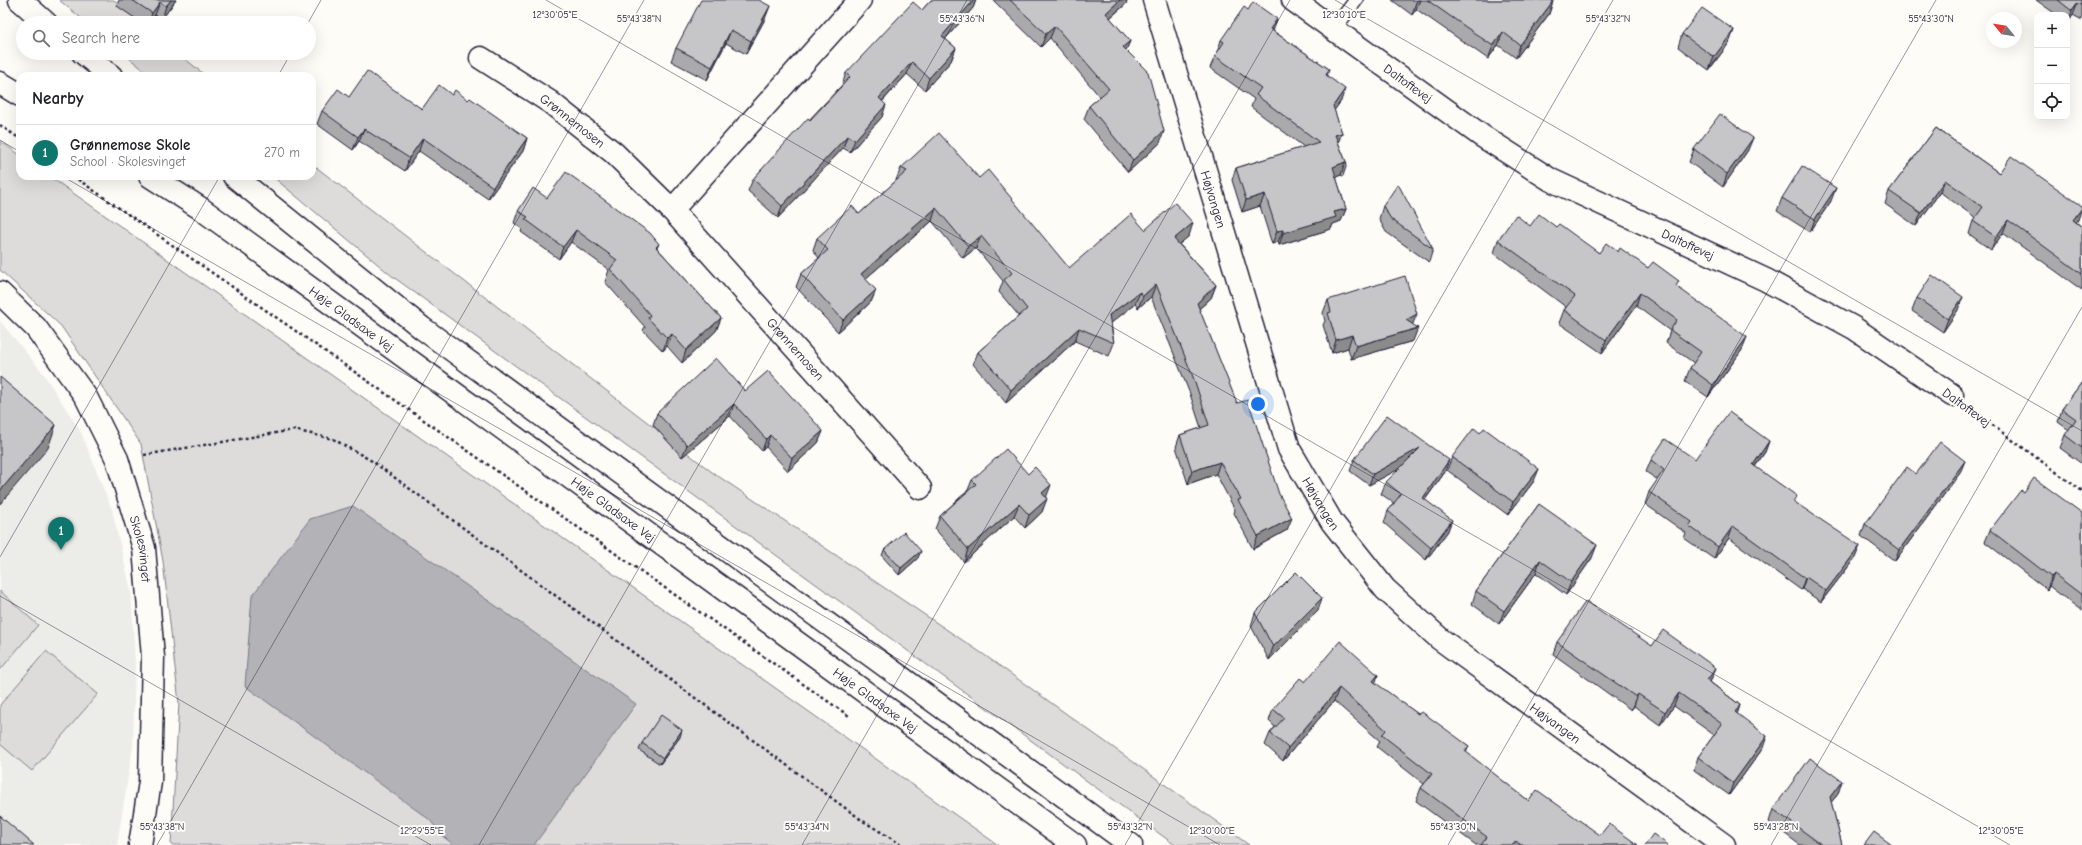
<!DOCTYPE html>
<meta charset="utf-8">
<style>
body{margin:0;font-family:"Comic Neue",sans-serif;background:#f2f2f2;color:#202124}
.controls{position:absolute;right:12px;top:12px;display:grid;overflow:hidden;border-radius:8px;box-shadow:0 4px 16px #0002}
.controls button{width:36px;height:36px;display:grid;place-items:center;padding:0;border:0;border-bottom:1px solid #e0e0e0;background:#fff;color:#202124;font:20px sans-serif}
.compass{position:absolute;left:1986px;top:12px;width:36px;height:36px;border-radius:50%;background:#fff;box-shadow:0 4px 16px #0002;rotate:300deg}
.you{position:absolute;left:1258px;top:404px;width:14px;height:14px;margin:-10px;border:3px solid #fff;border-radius:50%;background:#1a73e8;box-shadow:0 0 0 6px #1a73e833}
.badge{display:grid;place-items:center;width:26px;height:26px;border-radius:50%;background:#0f766e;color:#fff;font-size:13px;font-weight:700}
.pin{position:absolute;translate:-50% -33px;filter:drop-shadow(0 1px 2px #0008)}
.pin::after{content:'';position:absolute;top:21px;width:14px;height:12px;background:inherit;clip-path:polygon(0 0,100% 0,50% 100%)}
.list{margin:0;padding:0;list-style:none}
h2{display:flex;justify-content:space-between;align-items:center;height:52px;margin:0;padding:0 16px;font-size:17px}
h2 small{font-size:13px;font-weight:400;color:#757577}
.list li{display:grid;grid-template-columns:26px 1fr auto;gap:12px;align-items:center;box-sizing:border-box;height:56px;padding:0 16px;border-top:1px solid #e0e0e0}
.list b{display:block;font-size:15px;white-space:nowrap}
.list p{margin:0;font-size:13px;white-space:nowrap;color:#757577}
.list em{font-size:13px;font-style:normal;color:#757577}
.icon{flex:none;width:22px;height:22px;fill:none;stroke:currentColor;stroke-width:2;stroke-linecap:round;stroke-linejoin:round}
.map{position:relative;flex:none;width:2082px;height:845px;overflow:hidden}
.search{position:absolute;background:#fff;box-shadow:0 4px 16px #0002;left:16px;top:16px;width:300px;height:44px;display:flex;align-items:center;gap:10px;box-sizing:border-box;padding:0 14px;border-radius:22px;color:#757577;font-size:15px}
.panel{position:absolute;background:#fff;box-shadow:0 4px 16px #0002;left:16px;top:72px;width:300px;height:108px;border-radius:12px}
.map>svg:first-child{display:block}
.built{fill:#ecece9}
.green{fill:#dddcdb;stroke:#807f8b}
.water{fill:#b2b2b7;stroke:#787885}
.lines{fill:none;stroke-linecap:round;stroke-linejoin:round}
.lane-casing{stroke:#22223b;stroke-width:16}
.street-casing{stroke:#22223b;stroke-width:25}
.secondary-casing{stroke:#22223b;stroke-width:25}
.path{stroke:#22223b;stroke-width:2.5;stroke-dasharray:3 3;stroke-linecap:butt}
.lane{stroke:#fdfcf7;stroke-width:13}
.street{stroke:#fdfcf7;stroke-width:22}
.secondary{stroke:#fdfcf7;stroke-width:22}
.wall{fill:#aaaaac;stroke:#22223b}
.shaded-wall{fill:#8b8b8c;stroke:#22223b}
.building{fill:#c6c6c8;stroke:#22223b}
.ticks{fill:none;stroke:#22223b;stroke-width:1;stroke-opacity:0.45}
.labels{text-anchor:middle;stroke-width:4;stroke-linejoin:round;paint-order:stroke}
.street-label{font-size:13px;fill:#22223b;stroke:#fdfcf7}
.ticks-label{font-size:10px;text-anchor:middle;fill:#22223b;stroke:#fdfcf7;stroke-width:4;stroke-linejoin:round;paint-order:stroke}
</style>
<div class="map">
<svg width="2082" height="845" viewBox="0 0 2082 845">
<rect width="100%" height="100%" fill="#fdfcf7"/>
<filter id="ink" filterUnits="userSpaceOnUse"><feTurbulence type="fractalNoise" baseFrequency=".025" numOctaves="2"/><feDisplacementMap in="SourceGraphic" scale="8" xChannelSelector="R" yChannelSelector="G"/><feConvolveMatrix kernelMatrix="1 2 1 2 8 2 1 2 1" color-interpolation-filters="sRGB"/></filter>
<g filter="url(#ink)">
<!-- built -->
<path class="built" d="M0,321L43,373L81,432L112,510L131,591L135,662L133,746L117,845H0Z"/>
<!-- green -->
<g class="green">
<path d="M59,0H114L141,23H87Z"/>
<path d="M123,53H178L206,76H151Z"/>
<path d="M0,141L20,155V176H49L998,845H171L179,703L163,561L141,444L61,326L0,270Z"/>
<path d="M312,164L712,472L983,654L1249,845H1175L392,276L272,176H312Z"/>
<path d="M0,591L38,625L0,670Z"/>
<path d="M46,651L98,694L32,771L0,744V705Z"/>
</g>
<!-- water -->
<path class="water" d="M353,506L636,704L534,845H454L441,835L430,820L245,686L252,596L310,519Z"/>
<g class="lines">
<!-- lane casing -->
<g class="lane-casing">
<path id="lane" d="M1334,29L1356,0"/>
</g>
<!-- street casing -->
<g class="street-casing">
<g id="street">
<path id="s1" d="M1154,0L1289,449L1332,522L1385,589L1440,639L1724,845"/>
<path id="s2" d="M1293,0L1482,136L1551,180L1766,280L1854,328L1952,395"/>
<path id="s3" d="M481,58L550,102L614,153L672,210L920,488"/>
<path d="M672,210L860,0"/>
<path id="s4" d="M0,293L36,328L86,397L117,459L144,548L153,657L150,782L140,845"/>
</g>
</g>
<!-- secondary casing -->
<g class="secondary-casing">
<g id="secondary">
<path d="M20,0L46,23"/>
<path d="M83,53L111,76"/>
<path d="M0,83L20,95"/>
<path id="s5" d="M150,176L200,208L1075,845"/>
<path d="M234,176L422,328L1131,845"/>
</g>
</g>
<!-- path -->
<g class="path">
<path d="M0,125L20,139"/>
<path d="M73,176L849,716"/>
<path d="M1973,411L2082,491"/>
<path d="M144,455L294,430L333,439L372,461L863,821L902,845"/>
</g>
<!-- lane -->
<use href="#lane" class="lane"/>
<!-- street -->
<use href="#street" class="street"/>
<!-- secondary -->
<use href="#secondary" class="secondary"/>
</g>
<!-- wall -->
<g class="wall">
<path d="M119,0H176L162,19L155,15L150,23H142L117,6Z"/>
<path d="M931,0H976L973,8L945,39L956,48L951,61L925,90L907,74L882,102V117L850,152L843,148L778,218L748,191L753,179L842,85L846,73L922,10Z"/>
<path d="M993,0H1127L1126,4L1110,18L1130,41L1126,50L1160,143L1128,172L1084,119L1089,106L1100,97L1050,38L1041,47Z"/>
<path d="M1392,0H1552L1553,1L1549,14L1516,58L1498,45L1488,59L1416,9L1412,15Z"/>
<path d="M2036,0H2082V20L2073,15L2068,23L2067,22V15H2057Z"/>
<path d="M765,19L746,54L726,43L707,80L671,61L676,48Z"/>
<path d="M1734,30L1729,43L1709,70L1678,47L1682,34Z"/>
<path d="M1273,31L1329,69L1327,76L1341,101L1334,110L1342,133L1338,142L1347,164L1343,176L1341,175L1336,177L1346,209L1341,221L1333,224L1331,229L1279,245L1278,242L1272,244L1260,206L1242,212L1232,180L1236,168L1304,147L1251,107L1254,99L1210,68L1215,56L1217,53L1221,40Z"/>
<path d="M452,95L468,100L527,138L523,151L488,199L419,151L405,171L359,141L353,150L317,124L322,111L349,97L422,109Z"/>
<path d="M1936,128L1999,173L2078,220L2076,222L2082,227V290L2003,233L1991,250L1969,234L1973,221L1976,218L1940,192L1916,226L1885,204L1889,191Z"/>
<path d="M1694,149L1748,150L1723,187L1689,162Z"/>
<path d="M901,168L979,178L1069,268L1145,230L1189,236L1179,244L1216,285L1211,298L1199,309L1287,530L1253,549L1234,513L1235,510L1216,474L1188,484L1176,447L1180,435L1201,428L1190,394L1151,297L1138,308L1135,304L1111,323L1114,343L1109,356L1075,341L1006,403L973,364L978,352L1019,316L999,292L1003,281L976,248L963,258L932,221L865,279L876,290L871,302L838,332L796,287L801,274L819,258L813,250L817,238L859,214L897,180H896Z"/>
<path d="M547,198L659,244L657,248L721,318L716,331L682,363L667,346L663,351L643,330L645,327L605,282L609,270L571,242L559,259L521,232L522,229L514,223L518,211Z"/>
<path d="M1782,198L1831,201L1810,232L1777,211Z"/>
<path d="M1383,206L1433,249L1429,262L1386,232L1379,219Z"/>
<path d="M1530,226L1556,227L1599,253L1618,252L1648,268L1677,287L1742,350L1708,397L1685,381L1690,368L1694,363L1666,343L1670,331L1636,306L1602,353L1559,323L1564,310L1566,307L1494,253L1498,240Z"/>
<path d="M1917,298L1958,310L1943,332L1912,311Z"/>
<path d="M1328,300L1413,325V341L1351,359L1348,348L1332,353L1323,325L1325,321L1323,313Z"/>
<path d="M2082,382V464L2060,448L2065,435L2069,430L2058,422L2062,409Z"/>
<path d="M745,391L823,431L818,443L788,471L766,447L762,451L730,416L682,457L653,425L657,413Z"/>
<path d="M1769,441L1765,452L1755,467L1795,502L1855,558L1821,602L1802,589L1801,590L1729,538L1714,559L1684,538L1686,533L1645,504L1649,492L1658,480L1646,472L1651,460L1695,459Z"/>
<path d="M1452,457L1534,481L1508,515L1447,470Z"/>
<path d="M1354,460L1445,472L1425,500L1448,531L1426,560L1384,523L1388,511L1394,503L1381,494L1386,482L1400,468L1369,485L1350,471Z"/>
<path d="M1960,473L1895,561L1861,536L1865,524L1916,474Z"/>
<path d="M972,480L1046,498L1042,512L1025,528L1014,516L964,562L935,529L940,516L968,490Z"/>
<path d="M2024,492L2082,513V611L2049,586L2047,590L1985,542L1990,530Z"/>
<path d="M1539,504L1592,558L1566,595L1536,573L1499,624L1472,604L1476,591Z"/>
<path d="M884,550L918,558L899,575L882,556Z"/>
<path d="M1318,611L1269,660L1251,626L1255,613Z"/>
<path d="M1557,642L1652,646L1711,680L1710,682L1740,705L1737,714L1763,748L1729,795L1694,770L1698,757L1714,735L1674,706L1660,725L1634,706L1631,710L1553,654Z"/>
<path d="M1305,682L1375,683L1418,714L1469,746L1466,753L1529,801L1600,835L1638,845H1476L1416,801L1421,788L1424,784L1377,747L1380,741L1334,701L1283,761L1265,745L1270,733L1275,727L1269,721L1273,709Z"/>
<path d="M680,737L660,764L639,750L642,743Z"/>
<path d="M1838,794L1831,802L1842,845H1800L1769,822L1773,809Z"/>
</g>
<!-- shaded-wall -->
<g class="shaded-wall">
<path d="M171,0H176L162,19L166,6Z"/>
<path d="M974,0H976L973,8L937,48L942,36Z"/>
<path d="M1120,0H1127L1126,4L1101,25L1106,13Z"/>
<path d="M1418,0H1420L1416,9L1412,15L1416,2Z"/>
<path d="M1553,1L1549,14L1516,58L1520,45Z"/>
<path d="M160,2L155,15L150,23H149L152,13Z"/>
<path d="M2078,3L2073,15L2068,23L2072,11Z"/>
<path d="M770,6L765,19L746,54L751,41Z"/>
<path d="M1277,19L1273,32L1270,29Z"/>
<path d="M1055,26L1050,38L1041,47L1046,34Z"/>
<path d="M731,30L726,43L707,80L712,67Z"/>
<path d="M1734,30L1729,43L1709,70L1714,57Z"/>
<path d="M1503,32L1498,45L1488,59L1493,46Z"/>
<path d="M1130,41L1125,53L1123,47Z"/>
<path d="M956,48L951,61L925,90L929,78Z"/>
<path d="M912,62L907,74L874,110L879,98Z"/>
<path d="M1345,89L1341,101L1329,118L1333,106Z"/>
<path d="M886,105L882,117L850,152L855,140Z"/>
<path d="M364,129L359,141L353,150L358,137Z"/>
<path d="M1164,131L1160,143L1128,172L1133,160Z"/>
<path d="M1342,133L1337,145L1335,135Z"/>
<path d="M847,136L843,148L778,218L782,206Z"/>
<path d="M423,138L419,151L405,171L409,158Z"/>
<path d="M527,138L523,151L488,199L493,187Z"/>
<path d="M1753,138L1748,150L1723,187L1727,174Z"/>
<path d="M1345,162L1341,175L1328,180L1333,167Z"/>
<path d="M1945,180L1940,192L1916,226L1921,213Z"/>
<path d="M1836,188L1831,201L1810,232L1815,219Z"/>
<path d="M1265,194L1260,206L1242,212L1246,200Z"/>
<path d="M936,208L932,221L856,287L861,274Z"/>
<path d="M2082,208L2078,220L2068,233L2073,220Z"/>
<path d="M1346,209L1341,221L1333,224L1331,229L1279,245L1283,233L1334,212Z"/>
<path d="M2008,220L2003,233L1991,250L1996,237Z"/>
<path d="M1193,223L1189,236L1170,252L1174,239Z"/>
<path d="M576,230L571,242L559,259L563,247Z"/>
<path d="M1283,230L1278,242L1272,244L1277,231Z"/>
<path d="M981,236L976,248L963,258L968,246Z"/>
<path d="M1156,284L1151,297L1138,308L1143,296Z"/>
<path d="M1216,285L1211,298L1192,315L1197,303Z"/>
<path d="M876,290L871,302L838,332L843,320Z"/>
<path d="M1140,292L1135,304L1105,328L1109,315Z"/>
<path d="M1640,293L1636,306L1602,353L1606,340Z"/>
<path d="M1963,297L1958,310L1943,332L1948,319Z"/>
<path d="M1417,314L1412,326L1406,320Z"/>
<path d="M721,318L716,331L682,363L686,350Z"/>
<path d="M1079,328L1075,341L1006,403L1011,390Z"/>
<path d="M1418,328L1413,341L1351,359L1356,346Z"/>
<path d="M672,334L667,346L663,351L667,338Z"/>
<path d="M1352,335L1348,348L1332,353L1336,340Z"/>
<path d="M1747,337L1742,350L1708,397L1713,385Z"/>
<path d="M734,404L730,416L682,457L687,445Z"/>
<path d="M56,425L48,448L0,504V491Z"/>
<path d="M823,431L818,443L788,471L792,458Z"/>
<path d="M770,435L766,447L762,451L766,439Z"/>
<path d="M1769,441L1765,452L1748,476L1753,465Z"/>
<path d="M1420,448L1416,460L1369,485L1373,474Z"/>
<path d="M1449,460L1445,472L1418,509L1423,498Z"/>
<path d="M1965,461L1960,473L1895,561L1899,550Z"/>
<path d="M1220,462L1216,474L1188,484L1192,471Z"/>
<path d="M1539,469L1534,481L1508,515L1513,502Z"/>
<path d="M1051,485L1046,498L1042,493Z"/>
<path d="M1047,499L1042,512L1025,528L1029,515Z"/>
<path d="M1019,504L1014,516L964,562L968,549Z"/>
<path d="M1292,518L1287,530L1253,549L1258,536Z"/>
<path d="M1452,520L1448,531L1426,560L1431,548Z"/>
<path d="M1733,526L1729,538L1714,559L1718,547Z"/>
<path d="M1597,545L1592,558L1566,595L1571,582Z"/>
<path d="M1860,546L1855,558L1821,602L1826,591Z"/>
<path d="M921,551L918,558L899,575L901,568Z"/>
<path d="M1540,560L1536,573L1499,624L1504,611Z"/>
<path d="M2054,574L2049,586L2047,590L2051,577Z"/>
<path d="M1806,577L1802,589L1801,590L1805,578Z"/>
<path d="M1322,598L1318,611L1269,660L1273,647Z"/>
<path d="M1716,668L1711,680L1702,693L1707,680Z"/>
<path d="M1378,675L1374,688L1373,681Z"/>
<path d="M1339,688L1334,701L1283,761L1288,748Z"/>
<path d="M1679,693L1674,706L1660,725L1665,712Z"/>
<path d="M1638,694L1634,706L1631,710L1636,697Z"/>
<path d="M1740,705L1736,718L1735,712Z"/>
<path d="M682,730L680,737L660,764L663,758Z"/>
<path d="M1767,736L1763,748L1729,795L1733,783Z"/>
<path d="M1842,781L1838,794L1825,810L1830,797Z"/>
</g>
<!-- building -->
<g class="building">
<path d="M132,0H171L166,6L160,2L152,13Z"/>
<path d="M701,0H759L770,6L751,41L731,30L712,67L676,48Z"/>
<path d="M931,0H974L942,36L956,48L929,78L912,62L879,98L886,105L855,140L847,136L782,206L753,179L808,118L810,120L850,77L846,73L913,2L922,10Z"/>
<path d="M1010,0H1120L1106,13L1130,41L1123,47L1148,72L1164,131L1133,160L1089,106L1109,89L1055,26L1046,34Z"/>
<path d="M1427,0H1552L1553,1L1520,45L1503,32L1493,46Z"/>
<path d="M2058,0H2082V5L2078,3L2072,11Z"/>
<path d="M1253,2L1277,19L1270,29L1329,69L1326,75L1345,89L1333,106L1342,133L1335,135L1347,164L1345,162L1333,167L1346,209L1334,212L1336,217L1283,233V230L1277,231L1265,194L1246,200L1236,168L1319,142L1256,95L1261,88L1215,56L1224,42L1221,40L1244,7L1248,10Z"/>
<path d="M1702,8L1734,30L1714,57L1682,34Z"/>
<path d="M367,71L422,109L439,85L452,95L455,90L468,100L470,98L527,138L493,187L423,138L409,158L364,129L358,137L322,111L338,89L349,97Z"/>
<path d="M1720,114L1753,138L1727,174L1694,149Z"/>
<path d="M1936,128L1999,173L2011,156L2082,206V208L2073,220L2082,227V274L2008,220L1996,237L1973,221L1983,207L1945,180L1921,213L1889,191Z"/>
<path d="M939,133L979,178L988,170L1069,268L1131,214L1145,230L1175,203L1193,223L1174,239L1216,285L1197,303L1237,403L1248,400L1279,494L1292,518L1258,536L1238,500L1241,499L1220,462L1192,471L1180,435L1209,425L1195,382L1156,284L1143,296L1140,292L1109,315L1114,343L1079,328L1011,390L978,352L1027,309L1004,280L1012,273L981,236L968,246L936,208L861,274L876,290L843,320L801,274L828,250L817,238L852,206L859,214L907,171L901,168Z"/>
<path d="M1802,166L1836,188L1815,219L1782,198Z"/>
<path d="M566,172L650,233L659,244L656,247L721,318L686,350L672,334L667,338L648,318L650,315L610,269L617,260L576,230L563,247L525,219L528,217L518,211L533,188L547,198Z"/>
<path d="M1398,184L1433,249L1391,219L1383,206Z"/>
<path d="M1539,214L1556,227L1559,224L1599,253L1606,243L1618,252L1620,248L1648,268L1653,262L1679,281L1676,286L1747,337L1713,385L1690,368L1701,352L1670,330L1677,320L1640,293L1606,340L1564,310L1575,296L1498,240L1516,215L1530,226Z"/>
<path d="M1932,275L1963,297L1948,319L1917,298Z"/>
<path d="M1405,276L1417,314L1406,320L1418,328L1356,346L1352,335L1336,340L1328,313L1331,312L1328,300Z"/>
<path d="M716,358L745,391L768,371L823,431L792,458L770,435L766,439L734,404L687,445L657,413Z"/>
<path d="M0,377L56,425L0,491Z"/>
<path d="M2082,382V448L2065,435L2076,419L2062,409Z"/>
<path d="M1729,412L1769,441L1753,465L1797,496L1793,501L1860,546L1826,591L1806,577L1805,578L1733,526L1718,547L1689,526L1692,522L1649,492L1664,470L1651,460L1665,439L1695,459Z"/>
<path d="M1387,415L1449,460L1423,498L1452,520L1431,548L1388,511L1401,494L1386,482L1420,448L1373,474L1354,460Z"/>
<path d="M1474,428L1480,433L1484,428L1539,469L1513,502L1452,457Z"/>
<path d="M1940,442L1965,461L1899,550L1865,524L1907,467L1916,474Z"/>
<path d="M1006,449L1028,474L1035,467L1051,485L1042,493L1047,499L1029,515L1019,504L968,549L940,516L976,484L972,480Z"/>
<path d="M2034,478L2082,513V595L2054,574L2051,577L1990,530L2021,490L2024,492Z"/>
<path d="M1539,504L1597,545L1571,582L1540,560L1504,611L1476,591Z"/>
<path d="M904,532L921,551L901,568L884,550Z"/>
<path d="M1296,572L1322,598L1273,647L1255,613Z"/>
<path d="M1586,601L1652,646L1663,630L1716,668L1707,680L1740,705L1735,712L1767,736L1733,783L1698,757L1722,724L1679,693L1665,712L1638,694L1636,697L1557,642Z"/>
<path d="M1340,641L1378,675L1373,681L1418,714L1422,712L1469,746L1465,751L1529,801L1537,790L1600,835L1609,824L1638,845H1521L1516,841L1513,845H1481L1487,837L1421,788L1432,774L1382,735L1386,730L1339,688L1288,748L1270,733L1284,718L1273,709L1300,678L1305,682Z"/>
<path d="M661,715L682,730L663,758L642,743Z"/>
<path d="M1810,758L1842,781L1830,797L1842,845H1822L1773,809Z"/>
<path d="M0,816L34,845H0Z"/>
<path d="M1874,832L1892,845H1864Z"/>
<path d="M1653,834L1668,845H1645Z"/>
</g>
</g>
<!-- ticks -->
<path class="ticks" d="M546,0L2010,845M1335,0L2082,431M308,23L321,0M278,76L291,53M0,140L20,152M62,176L1220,845M0,557L220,176M0,596L431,845M157,845L644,0M479,845L967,0M802,845L1290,0M1125,845L1613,0M1448,845L1936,0M1771,845L2082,307"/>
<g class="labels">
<!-- street labels -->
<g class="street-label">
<text dy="5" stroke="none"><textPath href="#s2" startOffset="142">Daltoftevej</textPath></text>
<text dy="5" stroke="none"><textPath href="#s3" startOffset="111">Grønnemosen</textPath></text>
<text dy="5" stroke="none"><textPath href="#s1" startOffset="208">Højvangen</textPath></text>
<text dy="5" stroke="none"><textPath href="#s2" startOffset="466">Daltoftevej</textPath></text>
<text dy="5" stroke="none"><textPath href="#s5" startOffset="247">Høje Gladsaxe Vej</textPath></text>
<text dy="5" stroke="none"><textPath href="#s3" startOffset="431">Grønnemosen</textPath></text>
<text transform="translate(1967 407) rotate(36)" y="5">Daltoftevej</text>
<text dy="5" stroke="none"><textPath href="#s1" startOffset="532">Højvangen</textPath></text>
<text dy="5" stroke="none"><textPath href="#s5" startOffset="571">Høje Gladsaxe Vej</textPath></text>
<text dy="5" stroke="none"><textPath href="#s4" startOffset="298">Skolesvinget</textPath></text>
<text dy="5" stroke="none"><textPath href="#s5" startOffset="895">Høje Gladsaxe Vej</textPath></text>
<text dy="5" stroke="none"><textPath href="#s1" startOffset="856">Højvangen</textPath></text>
</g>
</g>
<g class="ticks-label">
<text x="555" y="18">12°30'05"E</text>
<text x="1344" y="18">12°30'10"E</text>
<text x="639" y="22">55°43'38"N</text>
<text x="962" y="22">55°43'36"N</text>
<text x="1608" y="22">55°43'32"N</text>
<text x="1931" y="22">55°43'30"N</text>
<text x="162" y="830">55°43'38"N</text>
<text x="807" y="830">55°43'34"N</text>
<text x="1130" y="830">55°43'32"N</text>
<text x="1453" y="830">55°43'30"N</text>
<text x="1776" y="830">55°43'28"N</text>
<text x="422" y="834">12°29'55"E</text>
<text x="1212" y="834">12°30'00"E</text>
<text x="2001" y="834">12°30'05"E</text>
</g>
</svg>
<div class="controls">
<button>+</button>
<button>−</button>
<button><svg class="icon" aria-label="locate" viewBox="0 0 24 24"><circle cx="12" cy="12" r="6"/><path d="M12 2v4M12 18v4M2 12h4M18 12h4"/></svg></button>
</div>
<svg class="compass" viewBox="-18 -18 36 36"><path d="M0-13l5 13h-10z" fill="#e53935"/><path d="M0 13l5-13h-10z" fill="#757577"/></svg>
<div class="you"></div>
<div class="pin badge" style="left:61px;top:550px">1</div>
<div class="search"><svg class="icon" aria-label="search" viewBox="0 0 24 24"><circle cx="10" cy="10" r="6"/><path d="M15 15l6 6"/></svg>Search here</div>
<section class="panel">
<h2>Nearby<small></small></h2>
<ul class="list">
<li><span class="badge">1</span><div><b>Grønnemose Skole</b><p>School · Skolesvinget</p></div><em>270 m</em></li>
</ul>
</section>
</div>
